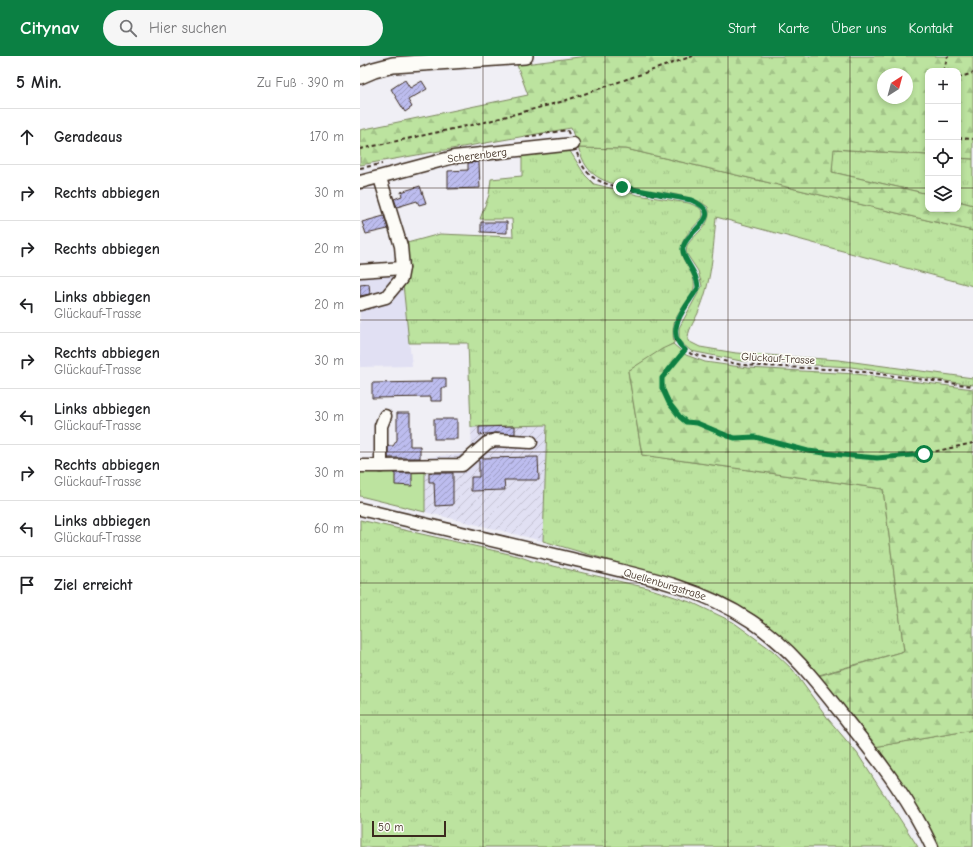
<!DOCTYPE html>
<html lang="de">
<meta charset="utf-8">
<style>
body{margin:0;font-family:"Comic Neue",sans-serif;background:#f6f6f6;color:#202124}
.controls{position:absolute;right:12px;top:12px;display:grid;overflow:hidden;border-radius:8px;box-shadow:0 2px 6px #0003}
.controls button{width:36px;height:36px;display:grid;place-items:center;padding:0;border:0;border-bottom:1px solid #e0e0e0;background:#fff;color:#202124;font:20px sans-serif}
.compass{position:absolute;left:517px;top:12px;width:36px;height:36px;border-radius:50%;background:#fff;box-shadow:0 2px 6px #0003;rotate:36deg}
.scale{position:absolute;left:12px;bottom:10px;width:74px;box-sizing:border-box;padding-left:4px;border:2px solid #3b2a1e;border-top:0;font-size:11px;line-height:14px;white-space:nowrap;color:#3b2a1e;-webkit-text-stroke:3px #fdfcf7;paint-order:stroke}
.stop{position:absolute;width:12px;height:12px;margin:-9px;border:3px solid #0b8043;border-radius:50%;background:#fff}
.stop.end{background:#0b8043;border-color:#fff;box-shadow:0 1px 4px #0008}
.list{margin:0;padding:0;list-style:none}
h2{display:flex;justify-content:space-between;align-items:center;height:52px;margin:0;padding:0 16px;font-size:17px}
h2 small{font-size:13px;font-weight:400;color:#757577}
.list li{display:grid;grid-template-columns:26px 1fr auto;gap:12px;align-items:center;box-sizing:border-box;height:56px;padding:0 16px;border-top:1px solid #e0e0e0}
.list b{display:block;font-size:15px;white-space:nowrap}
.list p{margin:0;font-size:13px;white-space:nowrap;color:#757577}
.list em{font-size:13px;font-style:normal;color:#757577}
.icon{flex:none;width:22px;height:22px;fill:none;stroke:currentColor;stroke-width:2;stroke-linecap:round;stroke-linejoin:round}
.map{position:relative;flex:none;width:613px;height:791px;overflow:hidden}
header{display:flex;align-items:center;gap:24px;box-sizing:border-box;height:56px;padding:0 20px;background:#0b8043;color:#fff}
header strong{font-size:19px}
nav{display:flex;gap:22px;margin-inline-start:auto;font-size:14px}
.search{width:280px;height:36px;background:#f6f6f6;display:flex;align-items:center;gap:10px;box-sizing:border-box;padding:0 14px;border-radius:22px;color:#757577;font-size:15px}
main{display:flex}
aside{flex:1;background:#fff}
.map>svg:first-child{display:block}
.built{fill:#e1e0f3}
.industrial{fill:url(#industrial-furrows)}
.grass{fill:url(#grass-tufts);stroke:#7c865e}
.forest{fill:url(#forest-firs);stroke:#7c865e;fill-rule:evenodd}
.green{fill:#bce39f;stroke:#7c865e}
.building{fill:url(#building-hatch);stroke:#3b2a1e}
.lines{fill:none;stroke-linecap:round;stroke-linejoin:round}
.minor-casing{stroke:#3b2a1e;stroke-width:15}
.major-casing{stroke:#3b2a1e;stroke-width:18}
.path{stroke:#3b2a1e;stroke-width:2;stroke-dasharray:4 3;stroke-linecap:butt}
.minor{stroke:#fdfcf7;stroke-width:12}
.major{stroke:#fdfcf7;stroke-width:15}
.route{stroke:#0b8043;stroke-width:5}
.grid{fill:none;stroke:#3b2a1e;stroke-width:1;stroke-opacity:0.55}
.labels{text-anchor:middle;stroke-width:3.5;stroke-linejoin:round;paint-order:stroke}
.street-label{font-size:11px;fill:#3b2a1e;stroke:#fdfcf7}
</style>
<header>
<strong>Citynav</strong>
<div class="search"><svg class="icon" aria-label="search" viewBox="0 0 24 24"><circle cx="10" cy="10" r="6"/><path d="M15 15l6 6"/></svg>Hier suchen</div>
<nav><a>Start</a><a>Karte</a><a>Über uns</a><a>Kontakt</a></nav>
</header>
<main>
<aside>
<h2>5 Min.<small>Zu Fuß · 390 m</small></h2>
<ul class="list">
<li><svg class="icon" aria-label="ahead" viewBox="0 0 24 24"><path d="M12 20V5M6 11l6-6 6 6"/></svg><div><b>Geradeaus</b></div><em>170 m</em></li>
<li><svg class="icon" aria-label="right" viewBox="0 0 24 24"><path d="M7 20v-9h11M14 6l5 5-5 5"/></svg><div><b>Rechts abbiegen</b></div><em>30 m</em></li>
<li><svg class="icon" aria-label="right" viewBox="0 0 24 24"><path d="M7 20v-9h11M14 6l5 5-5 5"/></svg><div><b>Rechts abbiegen</b></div><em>20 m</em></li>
<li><svg class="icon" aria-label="left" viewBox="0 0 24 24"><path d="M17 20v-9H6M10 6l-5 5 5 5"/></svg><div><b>Links abbiegen</b><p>Glückauf-Trasse</p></div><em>20 m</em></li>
<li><svg class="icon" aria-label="right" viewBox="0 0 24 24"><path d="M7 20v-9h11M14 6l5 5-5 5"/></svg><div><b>Rechts abbiegen</b><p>Glückauf-Trasse</p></div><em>30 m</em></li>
<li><svg class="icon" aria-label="left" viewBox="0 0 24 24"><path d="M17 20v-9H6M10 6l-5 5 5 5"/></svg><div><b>Links abbiegen</b><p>Glückauf-Trasse</p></div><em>30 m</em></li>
<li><svg class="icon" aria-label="right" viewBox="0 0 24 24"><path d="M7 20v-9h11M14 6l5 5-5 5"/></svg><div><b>Rechts abbiegen</b><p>Glückauf-Trasse</p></div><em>30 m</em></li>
<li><svg class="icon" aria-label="left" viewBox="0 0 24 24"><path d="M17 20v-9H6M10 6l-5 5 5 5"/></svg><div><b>Links abbiegen</b><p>Glückauf-Trasse</p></div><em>60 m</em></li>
<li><svg class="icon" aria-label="arrive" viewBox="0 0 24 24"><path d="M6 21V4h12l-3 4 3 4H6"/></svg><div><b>Ziel erreicht</b></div></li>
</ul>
</aside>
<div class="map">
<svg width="613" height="791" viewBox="0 0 613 791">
<defs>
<pattern id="industrial-furrows" width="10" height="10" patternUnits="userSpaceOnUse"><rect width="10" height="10" fill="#e1e0f3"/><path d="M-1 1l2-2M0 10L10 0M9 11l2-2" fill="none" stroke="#c2c0d0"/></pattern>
<pattern id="grass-tufts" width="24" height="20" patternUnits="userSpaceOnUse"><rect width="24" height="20" fill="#bce39f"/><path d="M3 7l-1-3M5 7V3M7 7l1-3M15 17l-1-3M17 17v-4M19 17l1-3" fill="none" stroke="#a2c388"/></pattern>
<pattern id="forest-firs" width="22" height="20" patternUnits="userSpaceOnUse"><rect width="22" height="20" fill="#bce39f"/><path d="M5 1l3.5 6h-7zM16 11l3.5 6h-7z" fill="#a2c388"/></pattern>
<pattern id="building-hatch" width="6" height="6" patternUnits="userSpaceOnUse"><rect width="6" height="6" fill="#bdbdef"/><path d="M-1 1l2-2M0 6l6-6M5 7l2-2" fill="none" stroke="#9b9ac1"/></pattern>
</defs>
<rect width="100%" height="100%" fill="#f0eff5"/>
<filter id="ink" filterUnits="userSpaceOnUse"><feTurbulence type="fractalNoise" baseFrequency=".025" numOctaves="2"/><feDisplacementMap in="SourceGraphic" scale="8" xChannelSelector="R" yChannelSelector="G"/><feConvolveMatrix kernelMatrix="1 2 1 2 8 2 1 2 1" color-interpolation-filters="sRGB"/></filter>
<g filter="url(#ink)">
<!-- built -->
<path class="built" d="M41,215L52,310L0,311V218Z"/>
<!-- industrial -->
<path class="industrial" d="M187,369L183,485L65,456L64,407L70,401L112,397L111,371Z"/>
<!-- grass -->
<g class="grass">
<path d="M208,92L225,119L234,128L278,139L329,147L339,151L343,156V161C327,179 312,189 329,212C333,218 335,225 334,232C334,236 331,240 329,243C317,261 311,264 314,287L268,315L282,399L523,433L544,595L459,619L417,576L396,560L374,547L320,525L183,485L187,369L111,371L108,287H49L43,228L46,215L47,187L80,178L153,181L152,163H120L129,139L131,123L162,120V100Z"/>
<path d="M218,92L266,93L613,175V230L356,161C353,194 352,226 338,257C334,266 327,275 328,285L340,291L376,297L479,304L613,322V329L491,311L381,305L331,295L319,285V272L342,230L338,215L326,197L327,189C336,177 353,168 348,151C319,129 247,141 227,111C223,106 221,98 218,92Z"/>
<path d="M473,93L568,99V138L472,116Z"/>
<path d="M598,102L613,103V149L598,145Z"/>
<path d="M0,464L158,500L172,505L288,532L333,547L373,566L413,595L433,614L469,664L497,697L558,791H0Z"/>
<path d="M613,674V791H577L514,691Z"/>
</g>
<!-- forest -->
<g class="forest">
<path d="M227,0H613V103L598,102V15H568V99L474,93L472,116L568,138V153H598V145L613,149V175L266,93L218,92L211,72L0,109V74L168,39L157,9ZM523,18H547V42H523Z"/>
<path d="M313,288L326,299L345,306L388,312L496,318L613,333V674L514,691L458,620L544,595L523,433L282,399L268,315L302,293Z"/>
</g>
<!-- green -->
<path class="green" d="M65,413V456L0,440V414Z"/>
<!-- building -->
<g class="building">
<path d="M45,24L50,32L62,25L67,33L48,44L52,51L45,56L31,33Z"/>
<path d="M119,106L120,132L88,133V115L108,114V107Z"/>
<path d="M60,130L66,147L59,149L57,145L37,151L34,143L42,140L41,136Z"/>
<path d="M24,160L28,173L6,178L2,166Z"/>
<path d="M121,166H147V177L121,176Z"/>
<path d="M9,228L10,238L0,240V229Z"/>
<path d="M71,322H86V332H82V345H71V341L12,342V327L71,326Z"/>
<path d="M37,357H50V390H60V402H28V390H33L37,384Z"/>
<rect x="74" y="363" width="23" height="20"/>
<path d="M155,370V378L135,377L119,379V371Z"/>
<path d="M178,401L179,424H144L145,434L111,435V421H119V404L121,402Z"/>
<path d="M35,417H52V430L35,429Z"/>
<path d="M69,417H93V449L75,450L74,426H69Z"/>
</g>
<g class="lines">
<!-- minor casing -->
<g class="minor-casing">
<g id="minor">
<path d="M0,126L94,101L213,88"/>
<path d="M0,215L43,212"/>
<path d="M0,248L26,241L41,223L43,212L41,190L20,122"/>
<path d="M25,360L21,370V410L102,409L127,387L135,384L171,386"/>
<path d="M0,410H21"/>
<path d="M0,453C71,470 142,486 212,503C274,518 337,529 391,565C432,592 462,633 492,671C522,708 552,748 572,791"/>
</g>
</g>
<!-- major casing -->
<g class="major-casing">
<path id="major" d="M0,20L14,14L33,9L165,0"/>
</g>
<!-- path -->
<g class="path">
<path d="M583,15L588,0"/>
<path d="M598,22L613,17"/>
<path d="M166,81L207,74L209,78"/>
<path d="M598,82L613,83"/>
<path d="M0,93L125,66L204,45L333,0"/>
<path d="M217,97C220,106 225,116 234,122C252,134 308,140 331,144C371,160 322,174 323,195C324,208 338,215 338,232C328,249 313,265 316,286L331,298L382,309L488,314L613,330"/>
<path d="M0,112L22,108"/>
<path d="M325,294L302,322C303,340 312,355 326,366L337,367L375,382L395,381L448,395L517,402L564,398L613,387"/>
</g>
<!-- minor -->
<use href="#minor" class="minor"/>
<!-- major -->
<use href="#major" class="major"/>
</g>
</g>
<g class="lines" filter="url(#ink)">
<!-- route -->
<path class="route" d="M262,131L331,144C369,160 326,173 323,192C321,202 338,216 338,232C327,250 302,275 325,294L302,322V332L309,347L320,361L326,366L337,367L368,380L375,382L395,381L448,395L482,399L517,402L564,398"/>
</g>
<!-- grid -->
<path class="grid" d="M123,0V791M245,0V791M368,0V791M490,0V791M0,132H568M598,132H613M0,264H613M0,396H613M0,527H613M0,659H613"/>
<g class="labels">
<!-- street labels -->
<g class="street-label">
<text transform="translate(117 99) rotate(-7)" y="4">Scherenberg</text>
<text transform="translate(418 302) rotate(3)" y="4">Glückauf-Trasse</text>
<text transform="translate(305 528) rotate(17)" y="4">Quellenburgstraße</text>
</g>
</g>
</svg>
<div class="controls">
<button>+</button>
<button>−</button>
<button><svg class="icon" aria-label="locate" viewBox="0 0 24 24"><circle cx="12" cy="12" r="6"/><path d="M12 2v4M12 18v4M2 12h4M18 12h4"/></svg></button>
<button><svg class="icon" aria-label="layers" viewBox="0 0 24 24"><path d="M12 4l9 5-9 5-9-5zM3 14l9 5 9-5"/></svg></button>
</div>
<svg class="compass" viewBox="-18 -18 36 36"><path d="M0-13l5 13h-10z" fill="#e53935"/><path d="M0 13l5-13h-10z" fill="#757577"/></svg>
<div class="scale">50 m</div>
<div class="stop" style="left:564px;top:398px"></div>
<div class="stop end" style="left:262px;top:131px"></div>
</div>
</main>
